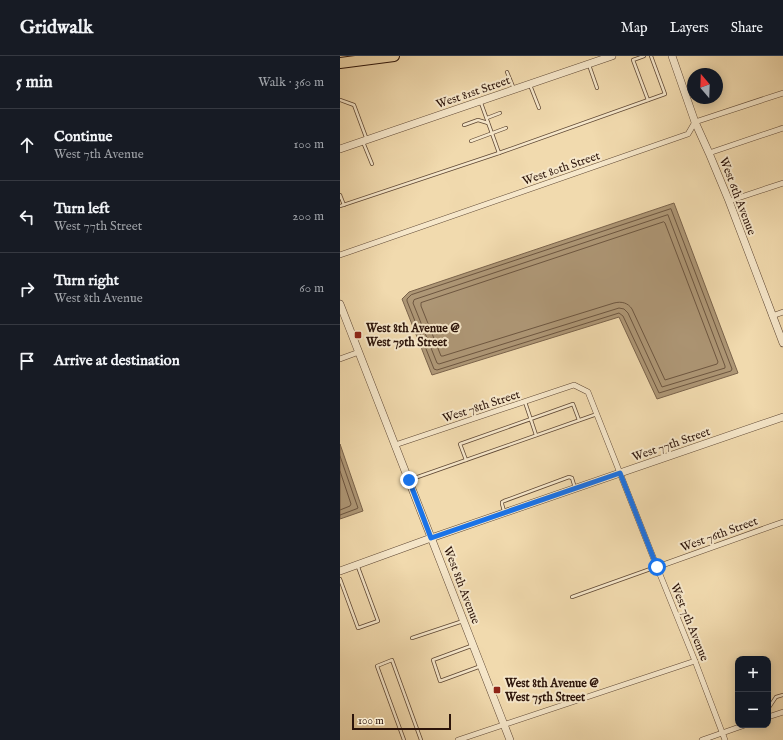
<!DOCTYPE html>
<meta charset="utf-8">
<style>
body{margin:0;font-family:"IM FELL English",serif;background:#242831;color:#f1f3f6}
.controls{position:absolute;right:12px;bottom:12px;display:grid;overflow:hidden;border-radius:8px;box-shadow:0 2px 10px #0003}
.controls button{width:36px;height:36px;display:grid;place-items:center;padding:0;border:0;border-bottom:1px solid #363941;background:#171b24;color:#f1f3f6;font:20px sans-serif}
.compass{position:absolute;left:347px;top:12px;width:36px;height:36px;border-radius:50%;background:#171b24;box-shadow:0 2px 10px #0003;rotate:341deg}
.scale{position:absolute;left:12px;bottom:10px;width:99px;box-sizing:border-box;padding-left:4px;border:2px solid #2c140a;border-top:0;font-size:11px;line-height:14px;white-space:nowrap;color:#2c140a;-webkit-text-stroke:3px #f6e7ca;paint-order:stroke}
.stop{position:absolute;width:12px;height:12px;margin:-9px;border:3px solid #1a73e8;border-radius:50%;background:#fff}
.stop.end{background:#1a73e8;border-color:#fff;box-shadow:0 1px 4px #0008}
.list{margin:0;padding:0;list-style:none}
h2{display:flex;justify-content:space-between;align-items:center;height:52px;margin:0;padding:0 16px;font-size:17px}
h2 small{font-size:13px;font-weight:400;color:#9ea1a6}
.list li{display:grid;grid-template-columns:26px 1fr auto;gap:12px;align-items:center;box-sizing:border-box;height:72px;padding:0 16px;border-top:1px solid #363941}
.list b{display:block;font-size:15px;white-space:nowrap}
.list p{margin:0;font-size:13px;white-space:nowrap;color:#9ea1a6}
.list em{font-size:13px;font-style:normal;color:#9ea1a6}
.icon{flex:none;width:22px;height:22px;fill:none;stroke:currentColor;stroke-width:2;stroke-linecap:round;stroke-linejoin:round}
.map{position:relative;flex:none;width:443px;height:684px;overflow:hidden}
header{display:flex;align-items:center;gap:24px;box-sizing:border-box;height:56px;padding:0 20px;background:#171b24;border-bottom:1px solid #363941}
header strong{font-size:19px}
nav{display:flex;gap:22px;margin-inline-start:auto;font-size:14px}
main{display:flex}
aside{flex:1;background:#171b24}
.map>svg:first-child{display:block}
.water{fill:#ae9776;stroke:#7a634b}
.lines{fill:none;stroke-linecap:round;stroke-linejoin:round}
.shore{stroke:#6d5640;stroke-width:1}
.service-casing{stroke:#5d4633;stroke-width:4}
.minor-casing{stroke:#5d4633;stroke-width:6}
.tertiary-casing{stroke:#5d4633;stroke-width:8}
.motorway-casing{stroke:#2c140a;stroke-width:12}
.service{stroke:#f6e7ca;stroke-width:2.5}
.minor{stroke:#f6e7ca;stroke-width:5}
.tertiary{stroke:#f6e7ca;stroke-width:7}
.motorway{stroke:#f1daae;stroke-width:10}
.route{stroke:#1a73e8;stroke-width:5}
.poi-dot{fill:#8f2418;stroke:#f6e7ca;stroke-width:1.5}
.labels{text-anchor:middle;stroke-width:4;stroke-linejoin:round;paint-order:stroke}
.street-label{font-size:12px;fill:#2c140a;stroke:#f6e7ca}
.poi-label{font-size:12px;font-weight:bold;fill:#2c140a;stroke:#f6e7ca;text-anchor:start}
</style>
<header>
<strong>Gridwalk</strong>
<nav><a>Map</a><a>Layers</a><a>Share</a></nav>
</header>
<main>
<aside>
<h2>5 min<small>Walk · 360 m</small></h2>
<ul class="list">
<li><svg class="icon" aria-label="ahead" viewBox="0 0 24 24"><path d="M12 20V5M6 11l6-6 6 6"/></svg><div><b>Continue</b><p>West 7th Avenue</p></div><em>100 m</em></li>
<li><svg class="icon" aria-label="left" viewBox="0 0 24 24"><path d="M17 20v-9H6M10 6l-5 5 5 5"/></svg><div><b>Turn left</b><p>West 77th Street</p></div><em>200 m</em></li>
<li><svg class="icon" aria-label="right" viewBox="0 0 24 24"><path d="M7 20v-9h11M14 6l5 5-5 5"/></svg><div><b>Turn right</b><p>West 8th Avenue</p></div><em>60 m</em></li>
<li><svg class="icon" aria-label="arrive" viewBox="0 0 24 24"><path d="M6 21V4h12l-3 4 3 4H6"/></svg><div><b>Arrive at destination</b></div></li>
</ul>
</aside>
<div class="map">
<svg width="443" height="684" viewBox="0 0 443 684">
<rect width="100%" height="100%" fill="#f1daae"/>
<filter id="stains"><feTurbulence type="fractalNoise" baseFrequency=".005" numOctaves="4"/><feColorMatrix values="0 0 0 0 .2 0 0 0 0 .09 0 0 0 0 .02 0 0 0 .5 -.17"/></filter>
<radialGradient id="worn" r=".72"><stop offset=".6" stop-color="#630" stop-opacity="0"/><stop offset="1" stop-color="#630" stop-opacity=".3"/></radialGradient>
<!-- water -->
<g class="water">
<path d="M334,147L398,317L317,343L279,261L92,319L62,243L69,236Z"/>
<path d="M0,388L23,455L0,463Z"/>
</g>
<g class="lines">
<!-- shore -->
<g class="shore">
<path d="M331,153L392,313L391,315L319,337L283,260L279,257L97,314L94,313L67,245V243L71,239Z"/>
<path d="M328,159L385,310V312L322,331L288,257L284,253L279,252L99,308L97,307L73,247L74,244Z"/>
<path d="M324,166L325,167L378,306L377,308L325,324L292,253C288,247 282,245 274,247L103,300H101L81,250V247Z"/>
<path d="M0,400L18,452L16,453L0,459"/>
<path d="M0,415L11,448L10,450L0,454"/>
</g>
<!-- service casing -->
<g class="service-casing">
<g id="service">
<path d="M304,0L293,4L308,44"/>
<path d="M249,9L257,32"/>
<path d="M167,16L174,33"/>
<path d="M190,29L199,52"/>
<path d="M0,44L14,49L27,84"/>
<path d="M141,47L159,97L325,38L311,0"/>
<path d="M147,62L160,57"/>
<path d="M124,69L138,64L148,67"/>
<path d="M131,85L166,72"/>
<path d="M23,86L32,108"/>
<path d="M0,139L4,149"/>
<path d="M0,150L159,97"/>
<path d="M185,346L196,379"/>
<path d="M126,404L120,388L233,348L239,364"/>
<path d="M69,424L257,358"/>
<path d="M164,455L162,448V446L164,445L229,421L232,422L235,432"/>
<path d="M0,523L18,572L38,565L18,511"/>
<path d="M232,541L316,511"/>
<path d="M72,582L123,565"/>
<path d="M131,590L93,604L100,625L141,610"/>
<path d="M428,653L436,641L443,639"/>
<path d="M64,684L37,610L52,604L81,684"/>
</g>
</g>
<!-- minor casing -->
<g class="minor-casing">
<g id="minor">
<path d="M369,97L443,72"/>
<path d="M389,145L443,127"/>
<path d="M0,199L348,78L355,66L443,37"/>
<path d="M432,260L443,256"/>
<path d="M0,303L19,296"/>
<path d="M55,389L234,329L248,336L317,511L355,605L385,684"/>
<path d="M317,511L443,466"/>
<path d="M428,661L443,656"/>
<path d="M118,684L355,605"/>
<path d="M362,684L405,669"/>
</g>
</g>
<!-- tertiary casing -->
<g class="tertiary-casing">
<g id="tertiary">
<path d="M332,0L355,66L369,97L389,145L443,287"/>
<path d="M0,93L272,0"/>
<path d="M0,248L170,684"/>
<path d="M0,515L91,482L443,361"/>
</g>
</g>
<!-- motorway casing -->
<g class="motorway-casing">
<path id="motorway" d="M0,7L54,0"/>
</g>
<!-- service -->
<use href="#service" class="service"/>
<!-- minor -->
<use href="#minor" class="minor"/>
<!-- tertiary -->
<use href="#tertiary" class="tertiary"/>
<!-- motorway -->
<use href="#motorway" class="motorway"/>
</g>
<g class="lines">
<!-- route -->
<path class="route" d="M69,424L91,482L280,417L317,511"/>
</g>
<!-- markers -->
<g class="poi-dot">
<rect x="14" y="275" width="8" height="8" rx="2"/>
<rect x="153" y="630" width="8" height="8" rx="2"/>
</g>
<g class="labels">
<!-- street labels -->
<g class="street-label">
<text transform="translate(133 36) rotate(-19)" y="4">West 81st Street</text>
<text transform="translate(221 112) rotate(-19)" y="4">West 80th Street</text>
<text transform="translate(398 140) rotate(69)" y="4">West 6th Avenue</text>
<text transform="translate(141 350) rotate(-18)" y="4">West 78th Street</text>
<text transform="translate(331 388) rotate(-19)" y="4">West 77th Street</text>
<text transform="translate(379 478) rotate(-20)" y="4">West 76th Street</text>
<text transform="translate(122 529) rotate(69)" y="4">West 8th Avenue</text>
<text transform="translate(350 566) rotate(68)" y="4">West 7th Avenue</text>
</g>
<!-- poi labels -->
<g class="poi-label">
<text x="26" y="276">West 8th Avenue @<tspan x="26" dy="14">West 79th Street</tspan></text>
<text x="165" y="631">West 8th Avenue @<tspan x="165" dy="14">West 75th Street</tspan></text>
</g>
</g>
<rect width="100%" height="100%" filter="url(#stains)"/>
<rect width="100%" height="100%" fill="url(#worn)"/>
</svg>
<div class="controls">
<button>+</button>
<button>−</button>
</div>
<svg class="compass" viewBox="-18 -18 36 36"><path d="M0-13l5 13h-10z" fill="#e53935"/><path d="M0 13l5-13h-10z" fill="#9ea1a6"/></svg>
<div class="scale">100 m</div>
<div class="stop" style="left:317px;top:511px"></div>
<div class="stop end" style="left:69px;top:424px"></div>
</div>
</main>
